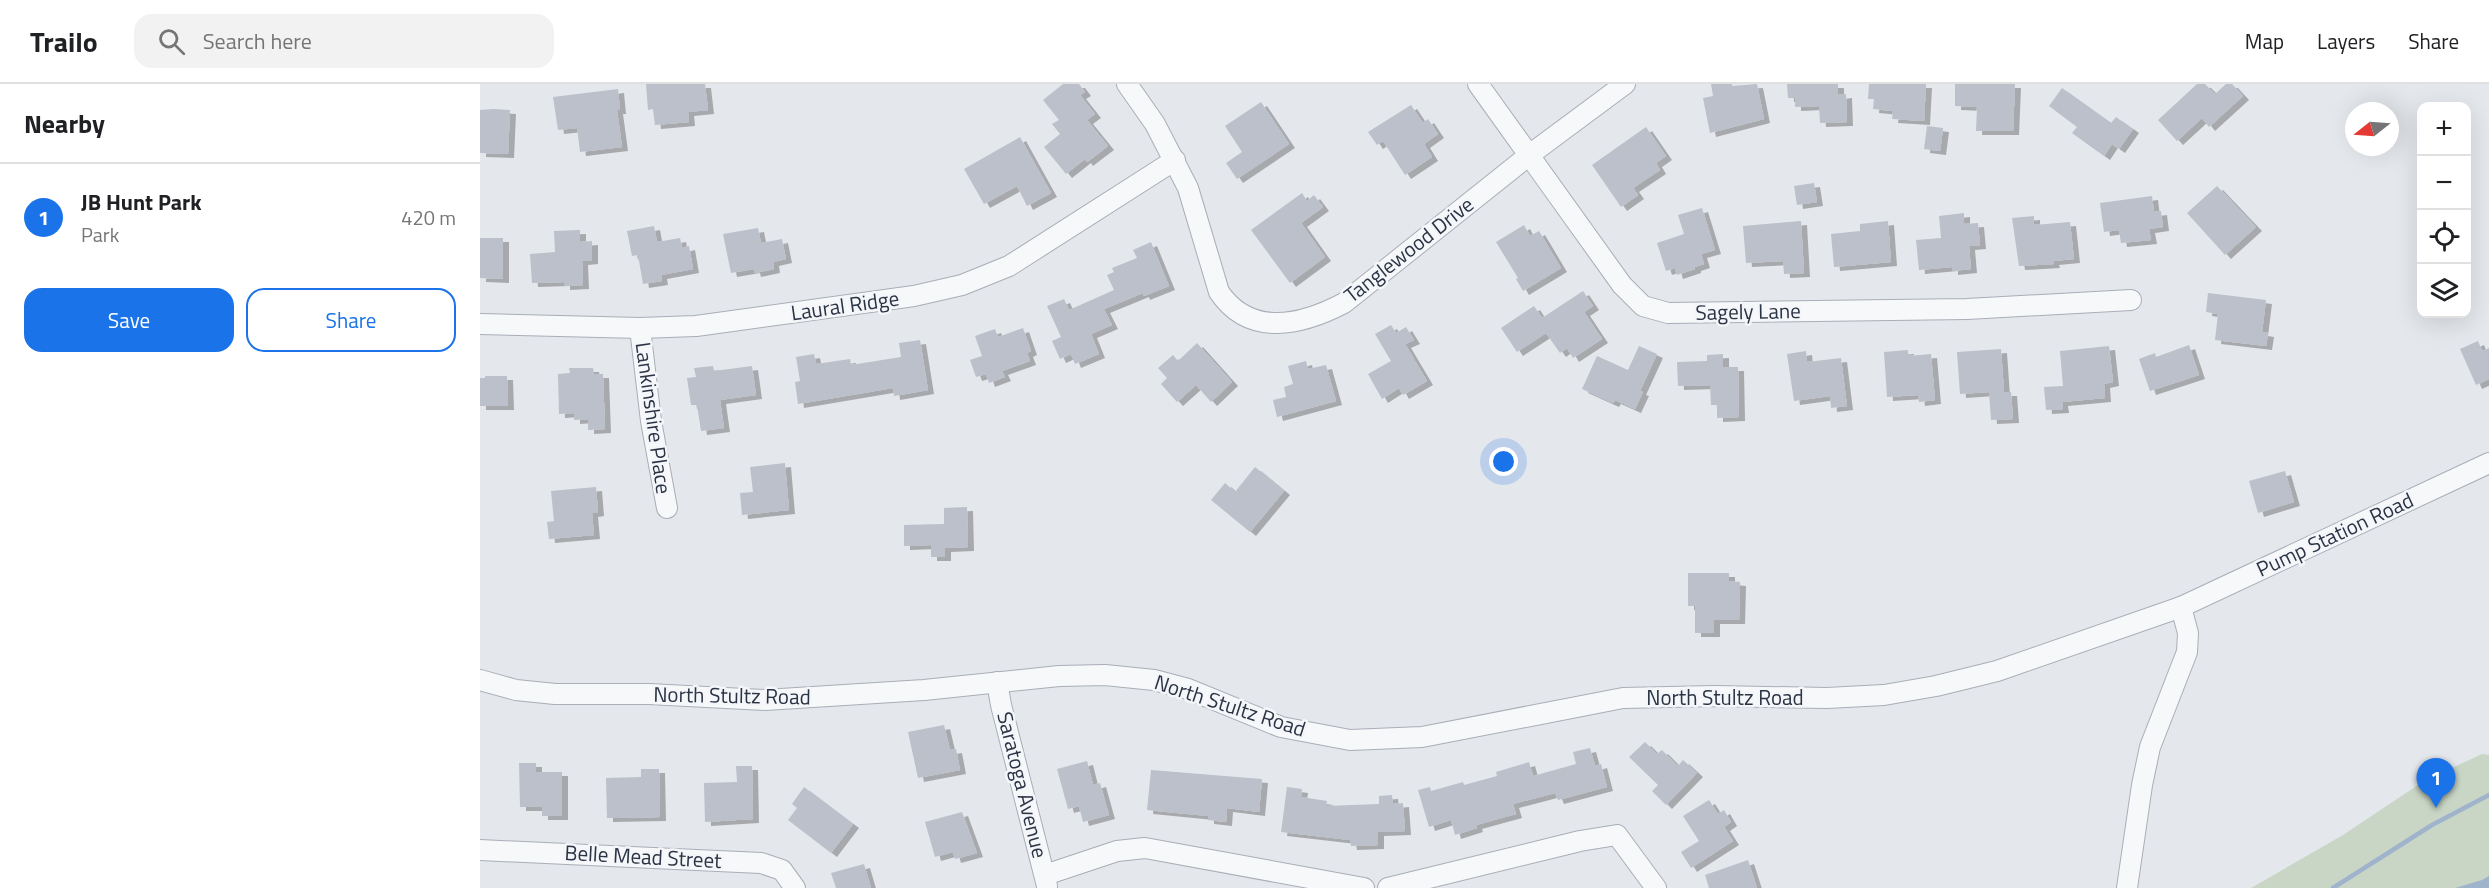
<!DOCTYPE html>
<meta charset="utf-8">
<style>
body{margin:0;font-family:"Titillium Web",sans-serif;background:#f2f2f2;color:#202124}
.controls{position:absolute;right:18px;top:18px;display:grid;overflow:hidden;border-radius:12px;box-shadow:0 6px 24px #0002}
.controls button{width:54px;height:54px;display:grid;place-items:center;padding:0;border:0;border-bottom:2px solid #e0e0e0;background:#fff;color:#202124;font:30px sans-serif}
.compass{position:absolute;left:1865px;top:18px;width:54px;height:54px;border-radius:50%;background:#fff;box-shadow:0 6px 24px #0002;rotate:253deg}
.you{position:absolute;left:1024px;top:378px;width:21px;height:21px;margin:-15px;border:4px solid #fff;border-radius:50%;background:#1a73e8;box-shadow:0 0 0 9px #1a73e833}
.badge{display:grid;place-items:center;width:39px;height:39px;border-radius:50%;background:#1a73e8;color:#fff;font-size:20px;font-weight:700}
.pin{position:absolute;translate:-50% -50px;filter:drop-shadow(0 2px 3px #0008)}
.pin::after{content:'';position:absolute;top:32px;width:21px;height:18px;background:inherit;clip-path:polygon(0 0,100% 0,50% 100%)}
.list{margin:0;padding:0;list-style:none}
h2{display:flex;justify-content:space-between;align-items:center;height:78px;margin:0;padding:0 24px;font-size:26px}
h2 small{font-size:20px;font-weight:400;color:#757577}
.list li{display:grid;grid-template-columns:39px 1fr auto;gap:18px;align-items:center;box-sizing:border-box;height:108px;padding:0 24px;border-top:2px solid #e0e0e0}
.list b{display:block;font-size:22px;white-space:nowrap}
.list p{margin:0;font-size:20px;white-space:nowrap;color:#757577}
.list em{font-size:20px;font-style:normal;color:#757577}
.actions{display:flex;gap:12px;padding:18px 24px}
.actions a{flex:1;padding:14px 0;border:2px solid #1a73e8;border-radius:18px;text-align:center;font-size:21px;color:#1a73e8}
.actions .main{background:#1a73e8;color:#fff}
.icon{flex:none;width:33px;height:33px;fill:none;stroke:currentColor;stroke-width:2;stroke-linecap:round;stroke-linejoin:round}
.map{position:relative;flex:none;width:2009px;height:804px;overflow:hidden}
header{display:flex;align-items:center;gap:36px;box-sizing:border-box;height:84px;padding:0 30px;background:#fff;border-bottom:2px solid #e0e0e0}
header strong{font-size:28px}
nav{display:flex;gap:33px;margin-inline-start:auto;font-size:21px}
.search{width:420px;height:54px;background:#f2f2f2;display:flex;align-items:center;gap:15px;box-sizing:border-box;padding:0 21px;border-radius:18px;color:#757577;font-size:22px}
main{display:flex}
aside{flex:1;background:#fff}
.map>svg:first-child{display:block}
.green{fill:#c9d6c5}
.water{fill:#9fb4cc}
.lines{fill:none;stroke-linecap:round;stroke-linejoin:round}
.stream{stroke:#9fb4cc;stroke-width:4.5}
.building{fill:#bbc0ca;filter:url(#shadow)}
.minor-casing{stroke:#a9aeb7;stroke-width:22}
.minor{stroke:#f7f8fa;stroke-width:20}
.labels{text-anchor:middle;stroke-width:5;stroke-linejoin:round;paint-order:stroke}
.street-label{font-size:21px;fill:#2b3445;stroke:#f4f6f9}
</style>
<header>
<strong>Trailo</strong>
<div class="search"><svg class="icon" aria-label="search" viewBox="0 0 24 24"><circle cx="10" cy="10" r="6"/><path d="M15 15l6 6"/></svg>Search here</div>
<nav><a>Map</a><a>Layers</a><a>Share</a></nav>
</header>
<main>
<aside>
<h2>Nearby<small></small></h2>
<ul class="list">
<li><span class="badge">1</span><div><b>JB Hunt Park</b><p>Park</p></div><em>420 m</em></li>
</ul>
<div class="actions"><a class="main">Save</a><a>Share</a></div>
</aside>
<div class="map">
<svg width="2009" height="804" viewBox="0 0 2009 804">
<defs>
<filter id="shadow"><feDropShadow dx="6" dy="4" stdDeviation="0" flood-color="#0004"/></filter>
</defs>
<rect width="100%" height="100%" fill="#e4e7ec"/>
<!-- green -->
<path class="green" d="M2002,670L2009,671V804H1771L1863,751L1944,697Z"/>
<!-- water -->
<path class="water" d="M2009,792V804H1975L2002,796Z"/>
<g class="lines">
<!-- stream -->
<path class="stream" d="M1853,804L1952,741L2009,711"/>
</g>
<!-- building -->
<g class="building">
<path d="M166,0H225L228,26L208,28L209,38L175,41L173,25L168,26Z"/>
<path d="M583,0H599L605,8L600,11L615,30L607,36L628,62L607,78L605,75L586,90L564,63L580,50L572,40L579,36L563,16Z"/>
<path d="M1231,0H1252V2L1277,0L1284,35L1230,49L1223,14L1233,12Z"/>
<path d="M1307,0H1358V11L1366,10L1367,38L1340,39L1339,22L1315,23V14H1308Z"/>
<path d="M1389,0H1446L1444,37L1412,35L1413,27L1393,25L1394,15H1388Z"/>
<path d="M1475,0H1535L1533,47H1496L1497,23L1475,22Z"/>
<path d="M1717,0H1725L1735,10L1746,0H1752L1763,12L1729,43L1722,34L1697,57L1678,36Z"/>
<path d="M1582,4L1631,39L1636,33L1653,45L1639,65L1632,60L1624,72L1592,49L1597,43L1569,22Z"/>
<path d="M138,5L140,26H137L142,63L100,68L97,44L78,46L73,13Z"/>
<path d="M781,18L809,60L757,95L746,79L762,68L745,42Z"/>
<path d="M931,21L943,39L948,35L958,50L944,60L952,73L925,91L903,57L897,61L888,48Z"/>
<path d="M13,25L30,26L28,70L0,69V26Z"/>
<path d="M1447,42L1463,44L1460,67L1444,65Z"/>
<path d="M1166,43L1186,72L1176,79L1180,86L1153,104L1158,111L1141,123L1112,81Z"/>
<path d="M540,53L571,109L547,122L537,102L504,120L484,85Z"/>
<path d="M1334,99L1337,118L1317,121L1314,102Z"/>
<path d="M1737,102L1776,143L1745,171L1707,129Z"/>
<path d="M822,109L827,117L834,111L843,123L821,139L845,173L810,199L771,146Z"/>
<path d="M1672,112L1674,128L1681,127L1683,143L1669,145L1671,156L1641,159L1639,146L1624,148L1620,119Z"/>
<path d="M1222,124L1235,166L1221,170L1224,180L1215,183V185L1197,191L1195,184L1186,187L1177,159L1204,150L1198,131Z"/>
<path d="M1484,129V140L1498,139L1500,161L1489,162L1491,185L1472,187V183L1439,186L1436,156L1461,154L1459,132Z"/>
<path d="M1554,132V141L1590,138L1594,175L1573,177L1574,180L1539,182L1532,134Z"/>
<path d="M1321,137L1324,189L1304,190L1303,177L1266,179L1263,142Z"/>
<path d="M1408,137L1411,178L1354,183L1351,150L1380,147V140Z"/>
<path d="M1044,141L1050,152L1059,147L1081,184L1043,207L1036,195L1038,194L1016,158Z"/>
<path d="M174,142L177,158L200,154L202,164L209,162L213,185L181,191L182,197L163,200L158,171L152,172L147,147Z"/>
<path d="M278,144L281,159L302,155L306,175L293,178L294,185L275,189L274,185L251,189L243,150Z"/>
<path d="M100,146V158L112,157V176L102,177L103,201L84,202V198L52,199L50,170L75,168L74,147Z"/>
<path d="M0,154H23V195L0,194Z"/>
<path d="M671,158L689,202L664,212L663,209L624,225L632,241L611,250L619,270L595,280L591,270L580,275L572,257L581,253L567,222L584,215L589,226L634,206L627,191L634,188L632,184L657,174L653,166Z"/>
<path d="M1103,207L1113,222L1104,228L1122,255L1093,274L1087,264L1080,269L1066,249L1037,268L1021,244L1054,222L1062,234Z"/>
<path d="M1728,209L1786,216L1782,248L1788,249L1786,262L1735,256L1738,230L1726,228Z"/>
<path d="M911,241L916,249L926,243L934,256L925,260L947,297L923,311L919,304L902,315L888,290L911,277L895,250Z"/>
<path d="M543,244L551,267L547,269L550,277L522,287L525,293L509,299L506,290L496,293L490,276L502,272L495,252L515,245L518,253Z"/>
<path d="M440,256L448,306L414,312L413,304L318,320L315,298L320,297L316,273L334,270L336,280L370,275L371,281L421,273L419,259Z"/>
<path d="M1998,257L2002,267L2009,264V295L1996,301L1980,265Z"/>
<path d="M717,259L752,298L731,318L716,301L697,318L681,300L687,294L678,284L693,271L698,277Z"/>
<path d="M1709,261L1719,291L1670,307L1659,275L1675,269L1676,273Z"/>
<path d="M1159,262L1177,270L1160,307L1163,308L1155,325L1135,316L1133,319L1102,305L1117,272L1148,286Z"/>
<path d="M1629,262L1633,298L1624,300L1625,314L1582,318L1583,325L1566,326L1564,303L1583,302L1580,267Z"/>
<path d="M1521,265L1524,308H1531L1533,335L1511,336L1509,308L1480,310L1477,268Z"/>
<path d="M1428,266V272L1451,270L1455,316L1439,318L1438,311L1407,313L1404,268Z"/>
<path d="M1326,267L1327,278L1361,274L1367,322L1351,324L1350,312L1314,317L1307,270Z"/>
<path d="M1243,270V283H1258L1259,333L1237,334V321H1231L1230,301L1198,302L1197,278L1227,277V271Z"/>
<path d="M826,277L828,285L846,281L856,317L797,333L793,316L806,313L804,303L813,300L808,282Z"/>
<path d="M233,282L234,287L272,282L276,311L240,316L244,344L221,347L217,321H211L207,294L216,293L214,284Z"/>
<path d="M89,284H113L114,290H123L125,345L108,346V335L94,336V329L79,330L78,290L90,289Z"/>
<path d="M5,292H27L28,322H0V294H5Z"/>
<path d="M305,379L309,426L262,431L260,409L273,408L270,383Z"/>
<path d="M775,383L804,407L770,448L731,416L745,399L755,408Z"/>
<path d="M1805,387L1814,418L1778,429L1769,397Z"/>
<path d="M116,403L118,428L112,429L114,451L69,455L67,438L74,437L71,407Z"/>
<path d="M487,423L488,463L465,464V473H451V461L424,462V441L464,440V424Z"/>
<path d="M1208,489H1249V497L1260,498L1259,536H1234V549H1215V522H1208Z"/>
<path d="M464,641L470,666L476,665L480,686L438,694L428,648Z"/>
<path d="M1165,658L1177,670L1182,666L1198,682L1203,676L1217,689L1186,721L1172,707L1178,701L1149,673Z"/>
<path d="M1110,664L1115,682L1121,680L1127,703L1078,716L1075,709L1033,720L1036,730L996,741L997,744L975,751L971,736L949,743L938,706L950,703L951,707L983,698L984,701L1017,692L1016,688L1049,678L1053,692L1096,680L1093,668Z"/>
<path d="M607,677L613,701L620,699L629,731L603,738L599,722L588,725L577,685Z"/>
<path d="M39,679H56V688H82V732H62V723H40Z"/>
<path d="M256,682H272L273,735L225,738L224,699L257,698Z"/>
<path d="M161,685H179L180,733L127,734L126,694L161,693Z"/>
<path d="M671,686L782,695L779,728L747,724L746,738L728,736V732L667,726Z"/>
<path d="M324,703L373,740L351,769L308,736L317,724L312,720Z"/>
<path d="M807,703L822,705L821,713L847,717L846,722L899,720V712L912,711L913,720L923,719L925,747L898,748V761L871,762L870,756L801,748Z"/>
<path d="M1229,716L1238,730L1244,726L1251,738L1244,743L1253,757L1211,784L1201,768L1219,757L1203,732Z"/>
<path d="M482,728L497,769L475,775L473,768L455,773L445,738Z"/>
<path d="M1268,776L1277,804H1229L1225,791Z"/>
<path d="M384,780L391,804H356L351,789Z"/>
</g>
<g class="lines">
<!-- minor casing -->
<g class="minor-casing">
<g id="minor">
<path d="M647,0L675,40L708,104L739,208C770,254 822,241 864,219L1048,72L1145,0"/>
<path d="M998,0L1142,201L1163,222L1188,229L1487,225L1651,216"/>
<path d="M0,240L160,244L216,242L434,212L482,201L529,182L695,76"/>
<path d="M160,244L171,337L187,424"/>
<path d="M0,596L36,606L75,610H169L285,616L444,606L579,592L625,591L674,596L708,605L801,643L870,656L942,653L1143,614L1235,612L1347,614L1404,611L1456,602L1517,587L1701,523L2009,379"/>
<path d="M517,598L521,621L567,802"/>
<path d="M0,766L281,779L302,786L315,804"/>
<path d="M565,791L637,767L665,764L884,804"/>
<path d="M908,804L1100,757L1137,751L1176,804"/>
<path d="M1647,804L1662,701L1670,663L1707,568L1708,549L1701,523"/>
</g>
</g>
<!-- minor -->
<use href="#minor" class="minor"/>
</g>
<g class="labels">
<!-- street labels -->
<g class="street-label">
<text transform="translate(929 166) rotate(-38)" y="7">Tanglewood Drive</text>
<text transform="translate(365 222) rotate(-8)" y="7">Laural Ridge</text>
<text transform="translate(1268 228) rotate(-1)" y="7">Sagely Lane</text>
<text transform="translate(173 334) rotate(82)" y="7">Lankinshire Place</text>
<text transform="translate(1855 451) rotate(-25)" y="7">Pump Station Road</text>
<text transform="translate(252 612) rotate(1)" y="7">North Stultz Road</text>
<text x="1245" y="621">North Stultz Road</text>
<text transform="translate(750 622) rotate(18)" y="7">North Stultz Road</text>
<text transform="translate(542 701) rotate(76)" y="7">Saratoga Avenue</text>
<text transform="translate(163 773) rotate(3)" y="7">Belle Mead Street</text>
</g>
</g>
</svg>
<div class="controls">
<button>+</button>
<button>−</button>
<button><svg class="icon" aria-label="locate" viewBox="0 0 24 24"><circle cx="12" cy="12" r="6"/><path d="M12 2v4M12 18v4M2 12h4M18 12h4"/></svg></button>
<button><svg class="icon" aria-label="layers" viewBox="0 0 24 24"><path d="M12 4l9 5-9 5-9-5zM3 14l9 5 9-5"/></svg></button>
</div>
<svg class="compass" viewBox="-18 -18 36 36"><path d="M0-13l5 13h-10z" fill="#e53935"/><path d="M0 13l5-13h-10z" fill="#757577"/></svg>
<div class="you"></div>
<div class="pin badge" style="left:1956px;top:724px">1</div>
</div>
</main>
